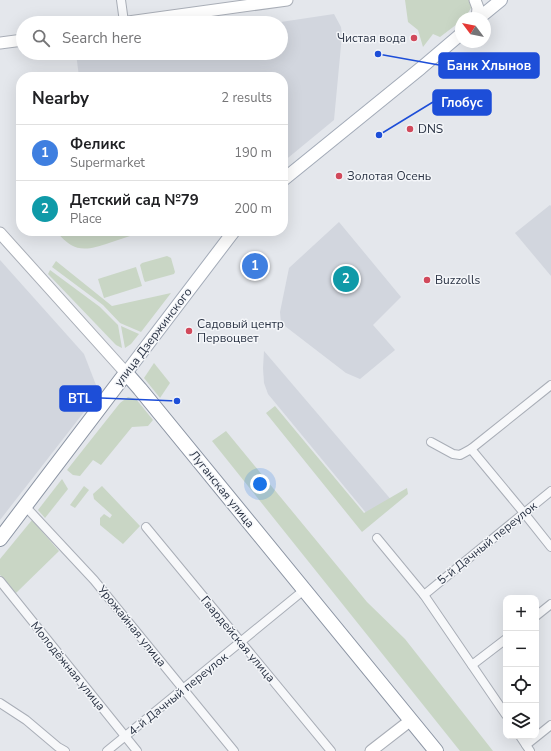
<!DOCTYPE html>
<meta charset="utf-8">
<style>
body{margin:0;font-family:"Nunito Sans",sans-serif;background:#f6f6f6;color:#202124}
.controls{position:absolute;right:12px;bottom:12px;display:grid;overflow:hidden;border-radius:8px;box-shadow:0 4px 16px #0002}
.controls button{width:36px;height:36px;display:grid;place-items:center;padding:0;border:0;border-bottom:1px solid #e0e0e0;background:#fff;color:#202124;font:20px sans-serif}
.compass{position:absolute;left:455px;top:12px;width:36px;height:36px;border-radius:50%;background:#fff;box-shadow:0 4px 16px #0002;rotate:302deg}
.you{position:absolute;left:260px;top:484px;width:14px;height:14px;margin:-10px;border:3px solid #fff;border-radius:50%;background:#1a73e8;box-shadow:0 0 0 6px #1a73e833}
.badge{display:grid;place-items:center;width:26px;height:26px;border-radius:50%;background:#ea580c;color:#fff;font-size:13px;font-weight:700}
.pin{position:absolute;translate:-50% -50%;border:2px solid #fff;box-shadow:0 1px 4px #0006}
.list{margin:0;padding:0;list-style:none}
h2{display:flex;justify-content:space-between;align-items:center;height:52px;margin:0;padding:0 16px;font-size:17px}
h2 small{font-size:13px;font-weight:400;color:#757577}
.list li{display:grid;grid-template-columns:26px 1fr auto;gap:12px;align-items:center;box-sizing:border-box;height:56px;padding:0 16px;border-top:1px solid #e0e0e0}
.list b{display:block;font-size:15px;white-space:nowrap}
.list p{margin:0;font-size:13px;white-space:nowrap;color:#757577}
.list em{font-size:13px;font-style:normal;color:#757577}
.icon{flex:none;width:22px;height:22px;fill:none;stroke:currentColor;stroke-width:2;stroke-linecap:round;stroke-linejoin:round}
.map{position:relative;flex:none;width:551px;height:751px;overflow:hidden}
.search{position:absolute;background:#fff;box-shadow:0 4px 16px #0002;left:16px;top:16px;width:272px;height:44px;display:flex;align-items:center;gap:10px;box-sizing:border-box;padding:0 14px;border-radius:22px;color:#757577;font-size:15px}
.panel{position:absolute;background:#fff;box-shadow:0 4px 16px #0002;left:16px;top:72px;width:272px;height:164px;border-radius:16px}
.map>svg:first-child{display:block}
.built{fill:#d2d6de}
.green{fill:#c9d6c5}
.lines{fill:none;stroke-linecap:round;stroke-linejoin:round}
.street-casing{stroke:#a9aeb7;stroke-width:10}
.secondary-casing{stroke:#a9aeb7;stroke-width:13}
.primary-casing{stroke:#a3abb8;stroke-width:14}
.highway-casing{stroke:#8b94a3;stroke-width:16}
.street{stroke:#f7f8fa;stroke-width:8}
.secondary{stroke:#fff;stroke-width:11}
.primary{stroke:#fff;stroke-width:12}
.highway{stroke:#fff;stroke-width:14}
.poi-dot{fill:#d1495b;stroke:#f4f6f9;stroke-width:1.5}
.labels{text-anchor:middle;stroke-width:3;stroke-linejoin:round;paint-order:stroke}
.poi-label{font-size:12px;fill:#2b3445;stroke:#f4f6f9;text-anchor:start}
.street-label{font-size:12px;fill:#2b3445;stroke:#f4f6f9}
.leader{fill:none;stroke:#1d4ed8;stroke-width:1.5}
.callout-dot{fill:#1d4ed8;stroke:#f4f6f9;stroke-width:1.5}
.callout{fill:#1d4ed8;stroke:#1d4ed8;stroke-width:1.5}
.callout-label{font-size:13px;text-anchor:middle;font-weight:bold;fill:#fff}
</style>
<div class="map">
<svg width="551" height="751" viewBox="0 0 551 751">
<rect width="100%" height="100%" fill="#e4e7ec"/>
<!-- built -->
<g class="built">
<path d="M334,14L341,27L342,35L334,120L283,162V77H79L76,53H281V23H274Z"/>
<path d="M550,205L551,206V276L515,233Z"/>
<path d="M339,222L401,297L373,325L395,350L360,379L346,373L281,323L280,312L289,268Z"/>
<path d="M0,260L84,354L96,385L98,394L0,520Z"/>
<path d="M264,351L393,502L372,520L268,394L264,383L263,368Z"/>
</g>
<!-- green -->
<g class="green">
<path d="M405,0H470L471,8L465,18H461V21L440,37L433,34L423,47L418,30L408,22Z"/>
<path d="M56,231H145C133,235 121,239 109,243C85,251 74,253 56,231Z"/>
<path d="M167,256L171,258L175,272L174,274L145,282L144,280L140,265L142,263Z"/>
<path d="M56,261L112,306L171,293L141,332L120,323L103,305L52,267Z"/>
<path d="M136,267L142,286L104,298L98,279Z"/>
<path d="M50,270L100,307L118,325L122,348L116,345L48,274Z"/>
<path d="M121,326L139,334L131,344L125,348Z"/>
<path d="M154,363L170,383L160,398L144,378Z"/>
<path d="M128,397L136,399L153,420L148,426L132,427L101,465L93,460L80,476L73,475L67,470L120,403Z"/>
<path d="M275,406L364,513L407,488L408,494L362,532L266,413Z"/>
<path d="M226,431L367,602L405,639L493,751H460L212,441Z"/>
<path d="M62,479L68,489L45,518L38,510Z"/>
<path d="M84,486L89,490L75,508L70,505Z"/>
<path d="M102,486L140,526L123,544L100,525V518L104,514L110,518L112,515L94,499L93,494Z"/>
<path d="M32,520L59,551L16,593L0,575V559Z"/>
</g>
<g class="lines">
<!-- street casing -->
<g class="street-casing">
<g id="street">
<path d="M121,0L124,22"/>
<path d="M431,442L453,454L460,455L471,449L551,385"/>
<path d="M471,449L524,513L551,547"/>
<path d="M25,506L94,580L234,751"/>
<path d="M146,527L331,751"/>
<path d="M377,538L424,595L506,715"/>
<path d="M0,581L137,751"/>
<path d="M424,595L551,491"/>
<path d="M536,616L551,604"/>
<path d="M472,665L506,639"/>
<path d="M0,703L26,720L58,747L65,751"/>
<path d="M520,736L530,751"/>
<path d="M526,745L551,725"/>
<path d="M107,751L304,590"/>
</g>
</g>
<!-- secondary casing -->
<g class="secondary-casing">
<g id="secondary">
<path d="M475,0L478,8L477,18"/>
<path d="M121,23L287,0"/>
<path d="M0,43L23,40"/>
<path d="M0,233L126,373"/>
<path d="M371,751L411,720"/>
</g>
</g>
<!-- primary casing -->
<g class="primary-casing">
<g id="primary">
<path d="M479,18L501,0"/>
<path d="M283,180L421,68L461,34"/>
<path d="M126,373L234,231"/>
</g>
</g>
<!-- highway casing -->
<g class="highway-casing">
<path id="highway" d="M0,539L126,373L140,389L436,751"/>
</g>
<!-- street -->
<use href="#street" class="street"/>
<!-- secondary -->
<use href="#secondary" class="secondary"/>
<!-- primary -->
<use href="#primary" class="primary"/>
<!-- highway -->
<use href="#highway" class="highway"/>
</g>
<!-- markers -->
<g class="poi-dot">
<circle cx="414" cy="38" r="4"/>
<circle cx="410" cy="129" r="4"/>
<circle cx="339" cy="176" r="4"/>
<circle cx="427" cy="280" r="4"/>
<circle cx="189" cy="331" r="4"/>
</g>
<g class="labels">
<!-- poi labels -->
<g class="poi-label">
<text x="406" y="42" text-anchor="end">Чистая вода</text>
<text x="418" y="133">DNS</text>
<text x="347" y="180">Золотая Осень</text>
<text x="435" y="284">Buzzolls</text>
<text x="197" y="328">Садовый центр<tspan x="197" dy="14">Первоцвет</tspan></text>
</g>
<!-- street labels -->
<g class="street-label">
<text transform="translate(153 337) rotate(-53)" y="4">улица Дзержинского</text>
<text transform="translate(222 489) rotate(51)" y="4">Луганская улица</text>
<text transform="translate(487 543) rotate(-39)" y="4">5-й Дачный переулок</text>
<text transform="translate(132 626) rotate(51)" y="4">Урожайная улица</text>
<text transform="translate(238 639) rotate(50)" y="4">Гвардейская улица</text>
<text transform="translate(68 666) rotate(51)" y="4">Молодёжная улица</text>
<text transform="translate(178 694) rotate(-39)" y="4">4-й Дачный переулок</text>
</g>
</g>
<!-- callouts -->
<path class="leader" d="M378 54L439 65M379 135L433 102M177 401L101 398"/>
<g class="callout-dot">
<circle cx="378" cy="54" r="4"/>
<circle cx="379" cy="135" r="4"/>
<circle cx="177" cy="401" r="4"/>
</g>
<g class="callout">
<rect x="439" y="53" width="100" height="25" rx="4"/>
<rect x="433" y="90" width="58" height="25" rx="4"/>
<rect x="60" y="386" width="41" height="25" rx="4"/>
</g>
<g class="callout-label">
<text x="489" y="70">Банк Хлынов</text>
<text x="462" y="107">Глобус</text>
<text x="80" y="403">BTL</text>
</g>
</svg>
<div class="controls">
<button>+</button>
<button>−</button>
<button><svg class="icon" aria-label="locate" viewBox="0 0 24 24"><circle cx="12" cy="12" r="6"/><path d="M12 2v4M12 18v4M2 12h4M18 12h4"/></svg></button>
<button><svg class="icon" aria-label="layers" viewBox="0 0 24 24"><path d="M12 4l9 5-9 5-9-5zM3 14l9 5 9-5"/></svg></button>
</div>
<svg class="compass" viewBox="-18 -18 36 36"><path d="M0-13l5 13h-10z" fill="#e53935"/><path d="M0 13l5-13h-10z" fill="#757577"/></svg>
<div class="you"></div>
<div class="pin badge" style="left:255px;top:266px;background:#3f7fe0">1</div>
<div class="pin badge" style="left:346px;top:279px;background:#0f9aa8">2</div>
<div class="search"><svg class="icon" aria-label="search" viewBox="0 0 24 24"><circle cx="10" cy="10" r="6"/><path d="M15 15l6 6"/></svg>Search here</div>
<section class="panel">
<h2>Nearby<small>2 results</small></h2>
<ul class="list">
<li><span class="badge" style="background:#3f7fe0">1</span><div><b>Феликс</b><p>Supermarket</p></div><em>190 m</em></li>
<li><span class="badge" style="background:#0f9aa8">2</span><div><b>Детский сад №79</b><p>Place</p></div><em>200 m</em></li>
</ul>
</section>
</div>
